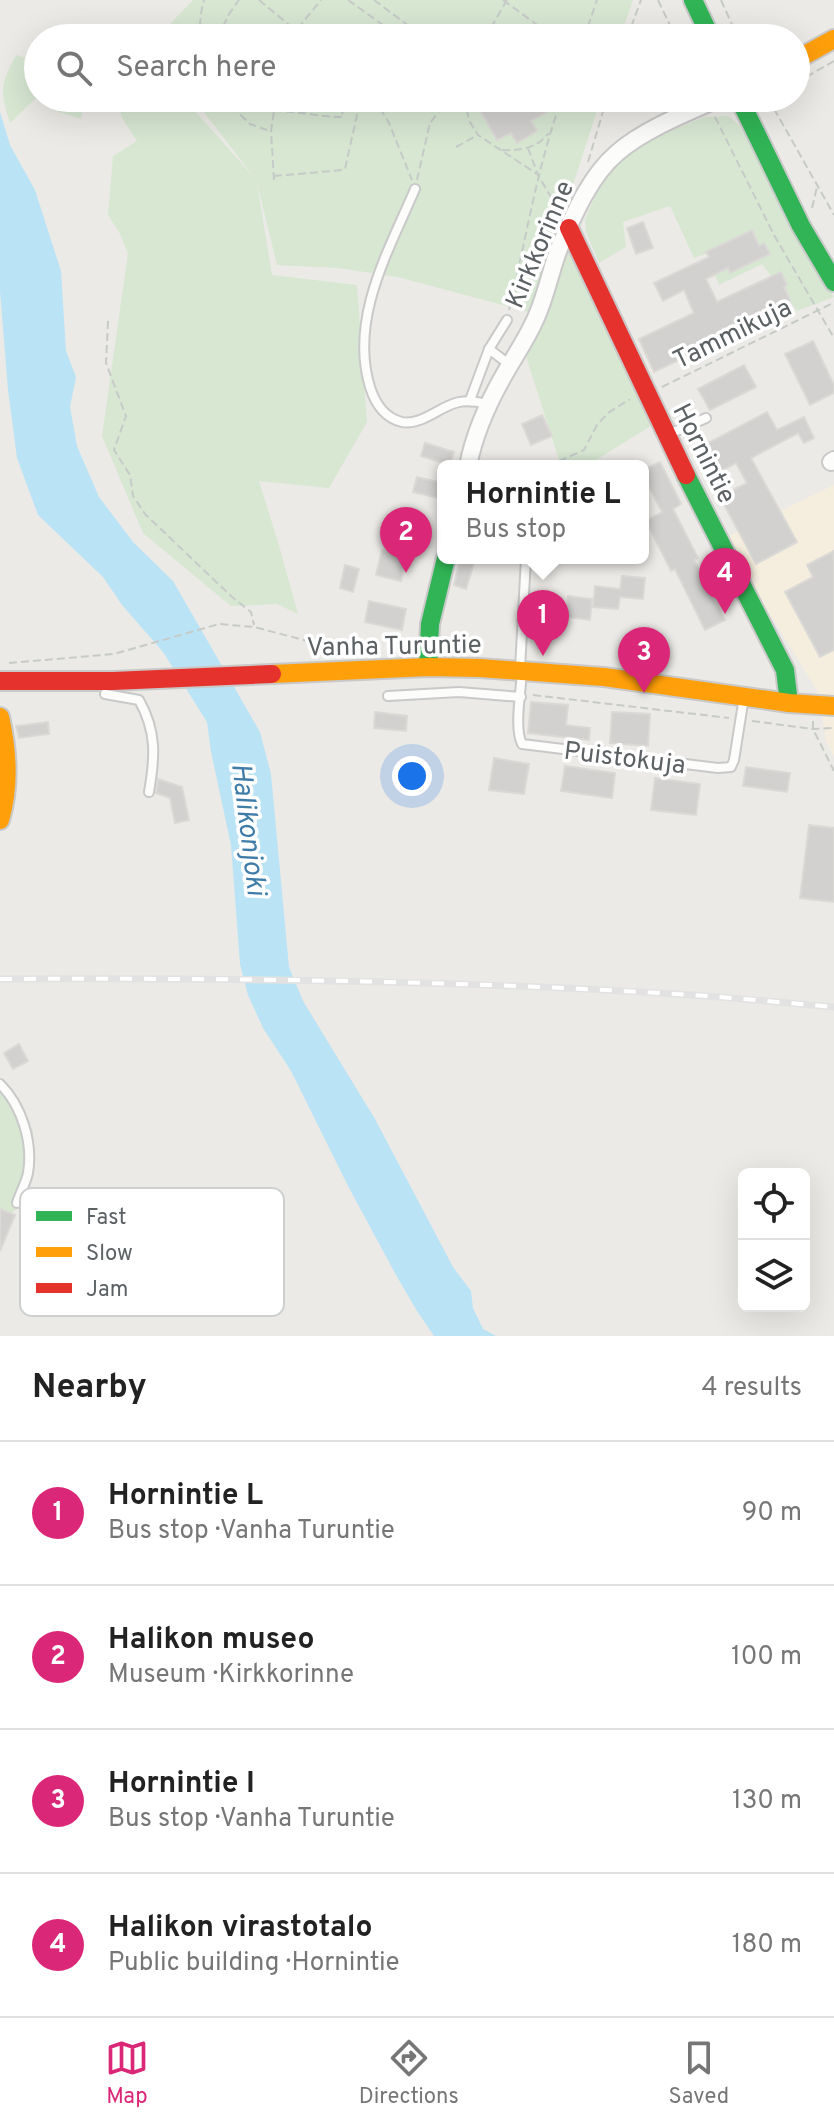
<!DOCTYPE html>
<meta charset="utf-8">
<style>
body{margin:0;font-family:Overpass,sans-serif;background:#f6f6f6;color:#222}
.controls{position:absolute;right:24px;bottom:24px;display:grid;overflow:hidden;border-radius:12px;box-shadow:0 8px 32px #0002}
.controls button{width:72px;height:72px;display:grid;place-items:center;padding:0;border:0;border-bottom:2px solid #e0e0e0;background:#fff;color:#222;font:40px sans-serif}
.you{position:absolute;left:412px;top:776px;width:28px;height:28px;margin:-20px;border:6px solid #fff;border-radius:50%;background:#1a73e8;box-shadow:0 0 0 12px #1a73e833}
.badge{display:grid;place-items:center;width:52px;height:52px;border-radius:50%;background:#db2777;color:#fff;font-size:26px;font-weight:700}
.pin{position:absolute;translate:-50% -66px;filter:drop-shadow(0 2px 4px #0008)}
.pin::after{content:'';position:absolute;top:42px;width:28px;height:24px;background:inherit;clip-path:polygon(0 0,100% 0,50% 100%)}
.popup{position:absolute;left:437px;top:460px;width:212px;height:104px;box-sizing:border-box;display:grid;place-content:center;border-radius:12px;background:#fff;filter:drop-shadow(0 2px 6px #0005);font-size:26px;white-space:nowrap;color:#767676}
.popup b{font-size:30px;color:#222}
.popup::after{content:'';position:absolute;left:50%;top:100%;margin-left:-16px;border:16px solid transparent;border-top-color:#fff}
.list{margin:0;padding:0;list-style:none}
h2{display:flex;justify-content:space-between;align-items:center;height:104px;margin:0;padding:0 32px;font-size:34px}
h2 small{font-size:26px;font-weight:400;color:#767676}
.list li{display:grid;grid-template-columns:52px 1fr auto;gap:24px;align-items:center;box-sizing:border-box;height:144px;padding:0 32px;border-top:2px solid #e0e0e0}
.list b{display:block;font-size:30px;white-space:nowrap}
.list p{margin:0;font-size:26px;white-space:nowrap;color:#767676}
.list em{font-size:26px;font-style:normal;color:#767676}
.icon{flex:none;width:44px;height:44px;fill:none;stroke:currentColor;stroke-width:2;stroke-linecap:round;stroke-linejoin:round}
.map{position:relative;flex:none;width:834px;height:1336px;overflow:hidden}
.search{position:absolute;background:#fff;box-shadow:0 8px 32px #0002;left:24px;right:24px;top:24px;height:88px;display:flex;align-items:center;gap:20px;box-sizing:border-box;padding:0 28px;border-radius:44px;color:#767676;font-size:30px}
.sheet{height:680px;background:#fff}
nav{display:flex;justify-content:space-around;align-items:center;box-sizing:border-box;height:112px;border-top:2px solid #e0e0e0;background:#fff;font-size:22px;color:#767676}
nav a{display:grid;justify-items:center;gap:4px}
nav .on{color:#db2777}
.map>svg:first-child{display:block}
.commercial{fill:#f5eedf}
.green{fill:#d7e7d2}
.water{fill:#bae3f6}
.building{fill:#d2d1cf;stroke:#dbd9d6;stroke-width:2}
.lines{fill:none;stroke-linecap:round;stroke-linejoin:round}
.lane-casing{stroke:#c8c9c8;stroke-width:12}
.street-casing{stroke:#c8c9c8;stroke-width:20}
.fast-casing{stroke:#c8c9c8;stroke-width:22}
.slow-casing{stroke:#c8c9c8;stroke-width:22}
.jam-casing{stroke:#c8c9c8;stroke-width:22}
.path{stroke:#c6cbc8;stroke-width:2;stroke-dasharray:8 4;stroke-linecap:butt}
.lane{stroke:#fcfcfb;stroke-width:8}
.street{stroke:#fcfcfb;stroke-width:16}
.fast{stroke:#30b455;stroke-width:18}
.slow{stroke:#ff9f0a;stroke-width:18}
.jam{stroke:#e5322d;stroke-width:18}
.rail-casing{stroke:#e3e2e2;stroke-width:7}
.rail{stroke:#fff;stroke-width:4;stroke-dasharray:12;stroke-linecap:butt}
.labels{text-anchor:middle;stroke-width:7;stroke-linejoin:round;paint-order:stroke}
.street-label{font-size:26px;fill:#5c6164;stroke:#fff}
.water-label{font-size:28px;font-style:italic;fill:#3f7ca7;stroke:#fff}
.key{fill:#fff;stroke:#ced0d0;stroke-width:2}
.key-label{font-size:22px;fill:#5c6164}
</style>
<div class="map">
<svg width="834" height="1336" viewBox="0 0 834 1336">
<rect width="100%" height="100%" fill="#eceae6"/>
<!-- commercial -->
<path class="commercial" d="M834,485V756L826,741L818,692L723,539Z"/>
<!-- green -->
<g class="green">
<path d="M193,0H633L620,38H169L168,26Z"/>
<path d="M16,55L38,62V98H84L81,119L59,112L35,99L10,123C0,90 0,85 16,55Z"/>
<path d="M117,98H183L254,177L193,98H601L532,313L398,277L338,268L277,265L257,183L272,275L357,285L367,422L329,488L259,481L278,542L298,614L277,604L231,606L143,533L102,436L128,253L119,232L108,215L113,156L137,141L122,118Z"/>
<path d="M728,116L739,125L834,297L797,311L762,264L719,285L707,253L694,258L670,206L623,222L626,247L599,263L586,232L585,219L599,187L619,162L653,138L705,117Z"/>
<path d="M570,248L652,425L596,460L561,466L525,353Z"/>
<path d="M0,1091L33,1131V1173L23,1200L0,1228Z"/>
</g>
<!-- water -->
<path class="water" d="M0,112L10,145L35,190L61,271L66,351L76,377L70,407L77,446L99,497L133,542L173,581L260,732L271,774L289,967L303,1001L375,1119L453,1267L471,1291L473,1308L483,1329L496,1336H434L417,1311L396,1275L348,1186L291,1071L263,1028L248,995L240,964L231,845L211,752L207,722L163,652L122,605L103,577L38,515L17,458L8,390L0,291Z"/>
<!-- building -->
<g class="building">
<path d="M494,98H542L549,111L531,121L537,131L517,143L511,133L497,140L480,110L496,101Z"/>
<path d="M643,222L653,248L636,254L627,228Z"/>
<path d="M752,230L759,246L764,243L770,254L730,273L728,268L706,279L717,302L781,272L787,285L784,287L790,300L731,327L734,334L654,372L639,339L694,313L684,290L663,301L654,283L709,257L706,252Z"/>
<path d="M813,341L834,385V393L810,405L785,354Z"/>
<path d="M744,365L756,387L710,410L698,389Z"/>
<path d="M767,412L777,430L804,417L814,438L804,443L798,433L751,458L797,542L756,564L720,497L747,483L736,463L710,477L695,450Z"/>
<path d="M542,415L552,436L531,445L522,424Z"/>
<path d="M425,443L454,452L450,465L421,456Z"/>
<path d="M660,462L681,504L673,509L698,558L694,560L725,620L705,630L675,569L671,571L646,521L662,512L643,475V470Z"/>
<path d="M417,477L443,483V499L413,492Z"/>
<path d="M382,550L407,556L401,581L376,575Z"/>
<path d="M834,551V650L820,657L785,592L813,577L807,565Z"/>
<path d="M460,559L474,563L466,589L454,585Z"/>
<path d="M345,565L359,569L353,592L340,588Z"/>
<path d="M622,576L645,578L643,599L620,597L618,609L593,607L595,586L620,589Z"/>
<path d="M568,596L592,599L590,620L566,617Z"/>
<path d="M369,601L406,609L402,630L365,622Z"/>
<path d="M531,702L568,705L566,725L590,728L589,740L528,733Z"/>
<path d="M375,712L407,716L406,731L374,728Z"/>
<path d="M612,712L650,714L648,746L610,743Z"/>
<path d="M48,722L49,734L19,738L16,726Z"/>
<path d="M494,758L529,764L524,794L489,790Z"/>
<path d="M565,766L615,773L612,798L561,791Z"/>
<path d="M746,767L790,773L787,792L743,786Z"/>
<path d="M655,778L700,784L696,815L651,810Z"/>
<path d="M158,779L182,787L189,820L175,823L170,798L156,793Z"/>
<path d="M809,825L834,828V902L800,898Z"/>
<path d="M19,1044L28,1061L13,1069L4,1053Z"/>
<path d="M0,1209L15,1215L0,1251Z"/>
</g>
<g class="lines">
<!-- lane casing -->
<g class="lane-casing">
<g id="lane">
<path d="M415,189C389,250 349,319 370,387C375,403 385,418 402,422C421,426 440,406 459,402C469,400 478,402 489,404"/>
<path d="M489,349L510,365"/>
<path d="M470,400L489,349L507,320"/>
<path d="M667,435L706,418"/>
<path d="M520,669L526,558"/>
<path d="M522,672C521,690 514,729 522,744L718,768L731,767L734,760L744,697"/>
<path d="M105,694L139,700C157,732 155,757 149,792"/>
<path d="M388,696L459,692L521,697"/>
<path d="M0,1084C22,1106 33,1142 28,1173C26,1183 20,1193 17,1203"/>
</g>
</g>
<!-- street casing -->
<g class="street-casing">
<g id="street">
<path d="M831,462L834,460"/>
<path d="M468,466C474,435 488,403 504,375C514,357 526,340 534,322C546,298 550,271 560,246C574,214 590,176 617,153C643,130 688,112 720,98"/>
</g>
</g>
<!-- fast casing -->
<g class="fast-casing">
<g id="fast">
<path d="M693,0L711,38"/>
<path d="M739,98L801,226L834,282"/>
<path d="M686,475L785,670L789,703"/>
<path d="M428,667L430,624L446,558"/>
</g>
</g>
<!-- slow casing -->
<g class="slow-casing">
<g id="slow">
<path d="M796,60L834,39"/>
<path d="M272,674L428,667L480,668L604,677L789,703L834,706"/>
<path d="M0,717C8,752 10,786 0,820"/>
</g>
</g>
<!-- jam casing -->
<g class="jam-casing">
<g id="jam">
<path d="M569,228L686,475"/>
<path d="M0,681H113L272,674"/>
</g>
</g>
<!-- path -->
<g class="path">
<path d="M259,0L305,38"/>
<path d="M348,0L401,38"/>
<path d="M374,0L425,38"/>
<path d="M503,0L555,38"/>
<path d="M658,0L676,38"/>
<path d="M721,0L738,38"/>
<path d="M492,27L494,38"/>
<path d="M201,34L221,38"/>
<path d="M218,37L229,14L239,0"/>
<path d="M199,38L201,13L204,0"/>
<path d="M290,38L321,0"/>
<path d="M485,38L507,0"/>
<path d="M584,38L597,0"/>
<path d="M627,38L641,0"/>
<path d="M796,83L834,61"/>
<path d="M223,98L250,124L270,131"/>
<path d="M374,98L389,123L412,180"/>
<path d="M463,98L470,122L478,135L537,174"/>
<path d="M768,98L834,215"/>
<path d="M274,111C298,111 320,117 343,117L341,105L347,99"/>
<path d="M715,117L774,235L834,338"/>
<path d="M456,147L476,136"/>
<path d="M528,148L538,175L558,209"/>
<path d="M502,150C521,151 537,148 549,133"/>
<path d="M588,162L607,98"/>
<path d="M274,176L343,170L345,169L357,115L356,109L346,98"/>
<path d="M274,180L271,131L276,98"/>
<path d="M417,180L430,123L449,98"/>
<path d="M812,208L817,187"/>
<path d="M509,310C526,239 537,167 562,98"/>
<path d="M108,321L106,363L126,416L114,450L130,475L133,496L145,514L231,596L251,612L254,625"/>
<path d="M662,387L833,303"/>
<path d="M548,466L584,450L597,425L608,413L630,399"/>
<path d="M9,663L114,654L219,624L254,627L327,646L379,651"/>
<path d="M533,695L729,718"/>
<path d="M752,721L813,729L834,728"/>
<path d="M813,721V729L834,771"/>
</g>
<!-- lane -->
<use href="#lane" class="lane"/>
<!-- street -->
<use href="#street" class="street"/>
<!-- fast -->
<use href="#fast" class="fast"/>
<!-- slow -->
<use href="#slow" class="slow"/>
<!-- jam -->
<use href="#jam" class="jam"/>
<!-- rail casing -->
<g class="rail-casing">
<path id="rail" d="M0,979C219,978 440,980 659,993C717,996 776,1002 834,1007"/>
</g>
<!-- rail -->
<use href="#rail" class="rail"/>
</g>
<g class="labels">
<!-- street labels -->
<g class="street-label">
<text transform="translate(539 244) rotate(-67)" y="9">Kirkkorinne</text>
<text transform="translate(732 333) rotate(-26)" y="9">Tammikuja</text>
<text transform="translate(705 453) rotate(63)" y="9">Hornintie</text>
<text transform="translate(394 645) rotate(-1)" y="9">Vanha Turuntie</text>
<text transform="translate(625 757) rotate(7)" y="9">Puistokuja</text>
</g>
<!-- water labels -->
<g class="water-label">
<text transform="translate(250 829) rotate(83)" y="10">Halikonjoki</text>
</g>
</g>
<!-- legend -->
<rect x="20" y="1188" width="264" height="128" rx="12" class="key"/>
<rect x="36" y="1211" width="36" height="10" fill="#30b455"/>
<rect x="36" y="1247" width="36" height="10" fill="#ff9f0a"/>
<rect x="36" y="1283" width="36" height="10" fill="#e5322d"/>
<g class="key-label">
<text x="86" y="1224">Fast</text>
<text x="86" y="1260">Slow</text>
<text x="86" y="1296">Jam</text>
</g>
</svg>
<div class="controls">
<button><svg class="icon" aria-label="locate" viewBox="0 0 24 24"><circle cx="12" cy="12" r="6"/><path d="M12 2v4M12 18v4M2 12h4M18 12h4"/></svg></button>
<button><svg class="icon" aria-label="layers" viewBox="0 0 24 24"><path d="M12 4l9 5-9 5-9-5zM3 14l9 5 9-5"/></svg></button>
</div>
<div class="you"></div>
<div class="pin badge" style="left:543px;top:656px">1</div>
<div class="popup"><b>Hornintie L</b>Bus stop</div>
<div class="pin badge" style="left:406px;top:573px">2</div>
<div class="pin badge" style="left:644px;top:693px">3</div>
<div class="pin badge" style="left:725px;top:614px">4</div>
<div class="search"><svg class="icon" aria-label="search" viewBox="0 0 24 24"><circle cx="10" cy="10" r="6"/><path d="M15 15l6 6"/></svg>Search here</div>
</div>
<section class="sheet">
<h2>Nearby<small>4 results</small></h2>
<ul class="list">
<li><span class="badge">1</span><div><b>Hornintie L</b><p>Bus stop · Vanha Turuntie</p></div><em>90 m</em></li>
<li><span class="badge">2</span><div><b>Halikon museo</b><p>Museum · Kirkkorinne</p></div><em>100 m</em></li>
<li><span class="badge">3</span><div><b>Hornintie I</b><p>Bus stop · Vanha Turuntie</p></div><em>130 m</em></li>
<li><span class="badge">4</span><div><b>Halikon virastotalo</b><p>Public building · Hornintie</p></div><em>180 m</em></li>
</ul>
</section>
<nav>
<a class="on"><svg class="icon" aria-label="map" viewBox="0 0 24 24"><path d="M3 6l6-2 6 2 6-2v14l-6 2-6-2-6 2zM9 4v14M15 6v14"/></svg>Map</a>
<a><svg class="icon" aria-label="directions" viewBox="0 0 24 24"><path d="M12 3l9 9-9 9-9-9zM9 14v-3h6M13 9l2 2-2 2"/></svg>Directions</a>
<a><svg class="icon" aria-label="saved" viewBox="0 0 24 24"><path d="M7 4h10v16l-5-4-5 4z"/></svg>Saved</a>
</nav>
